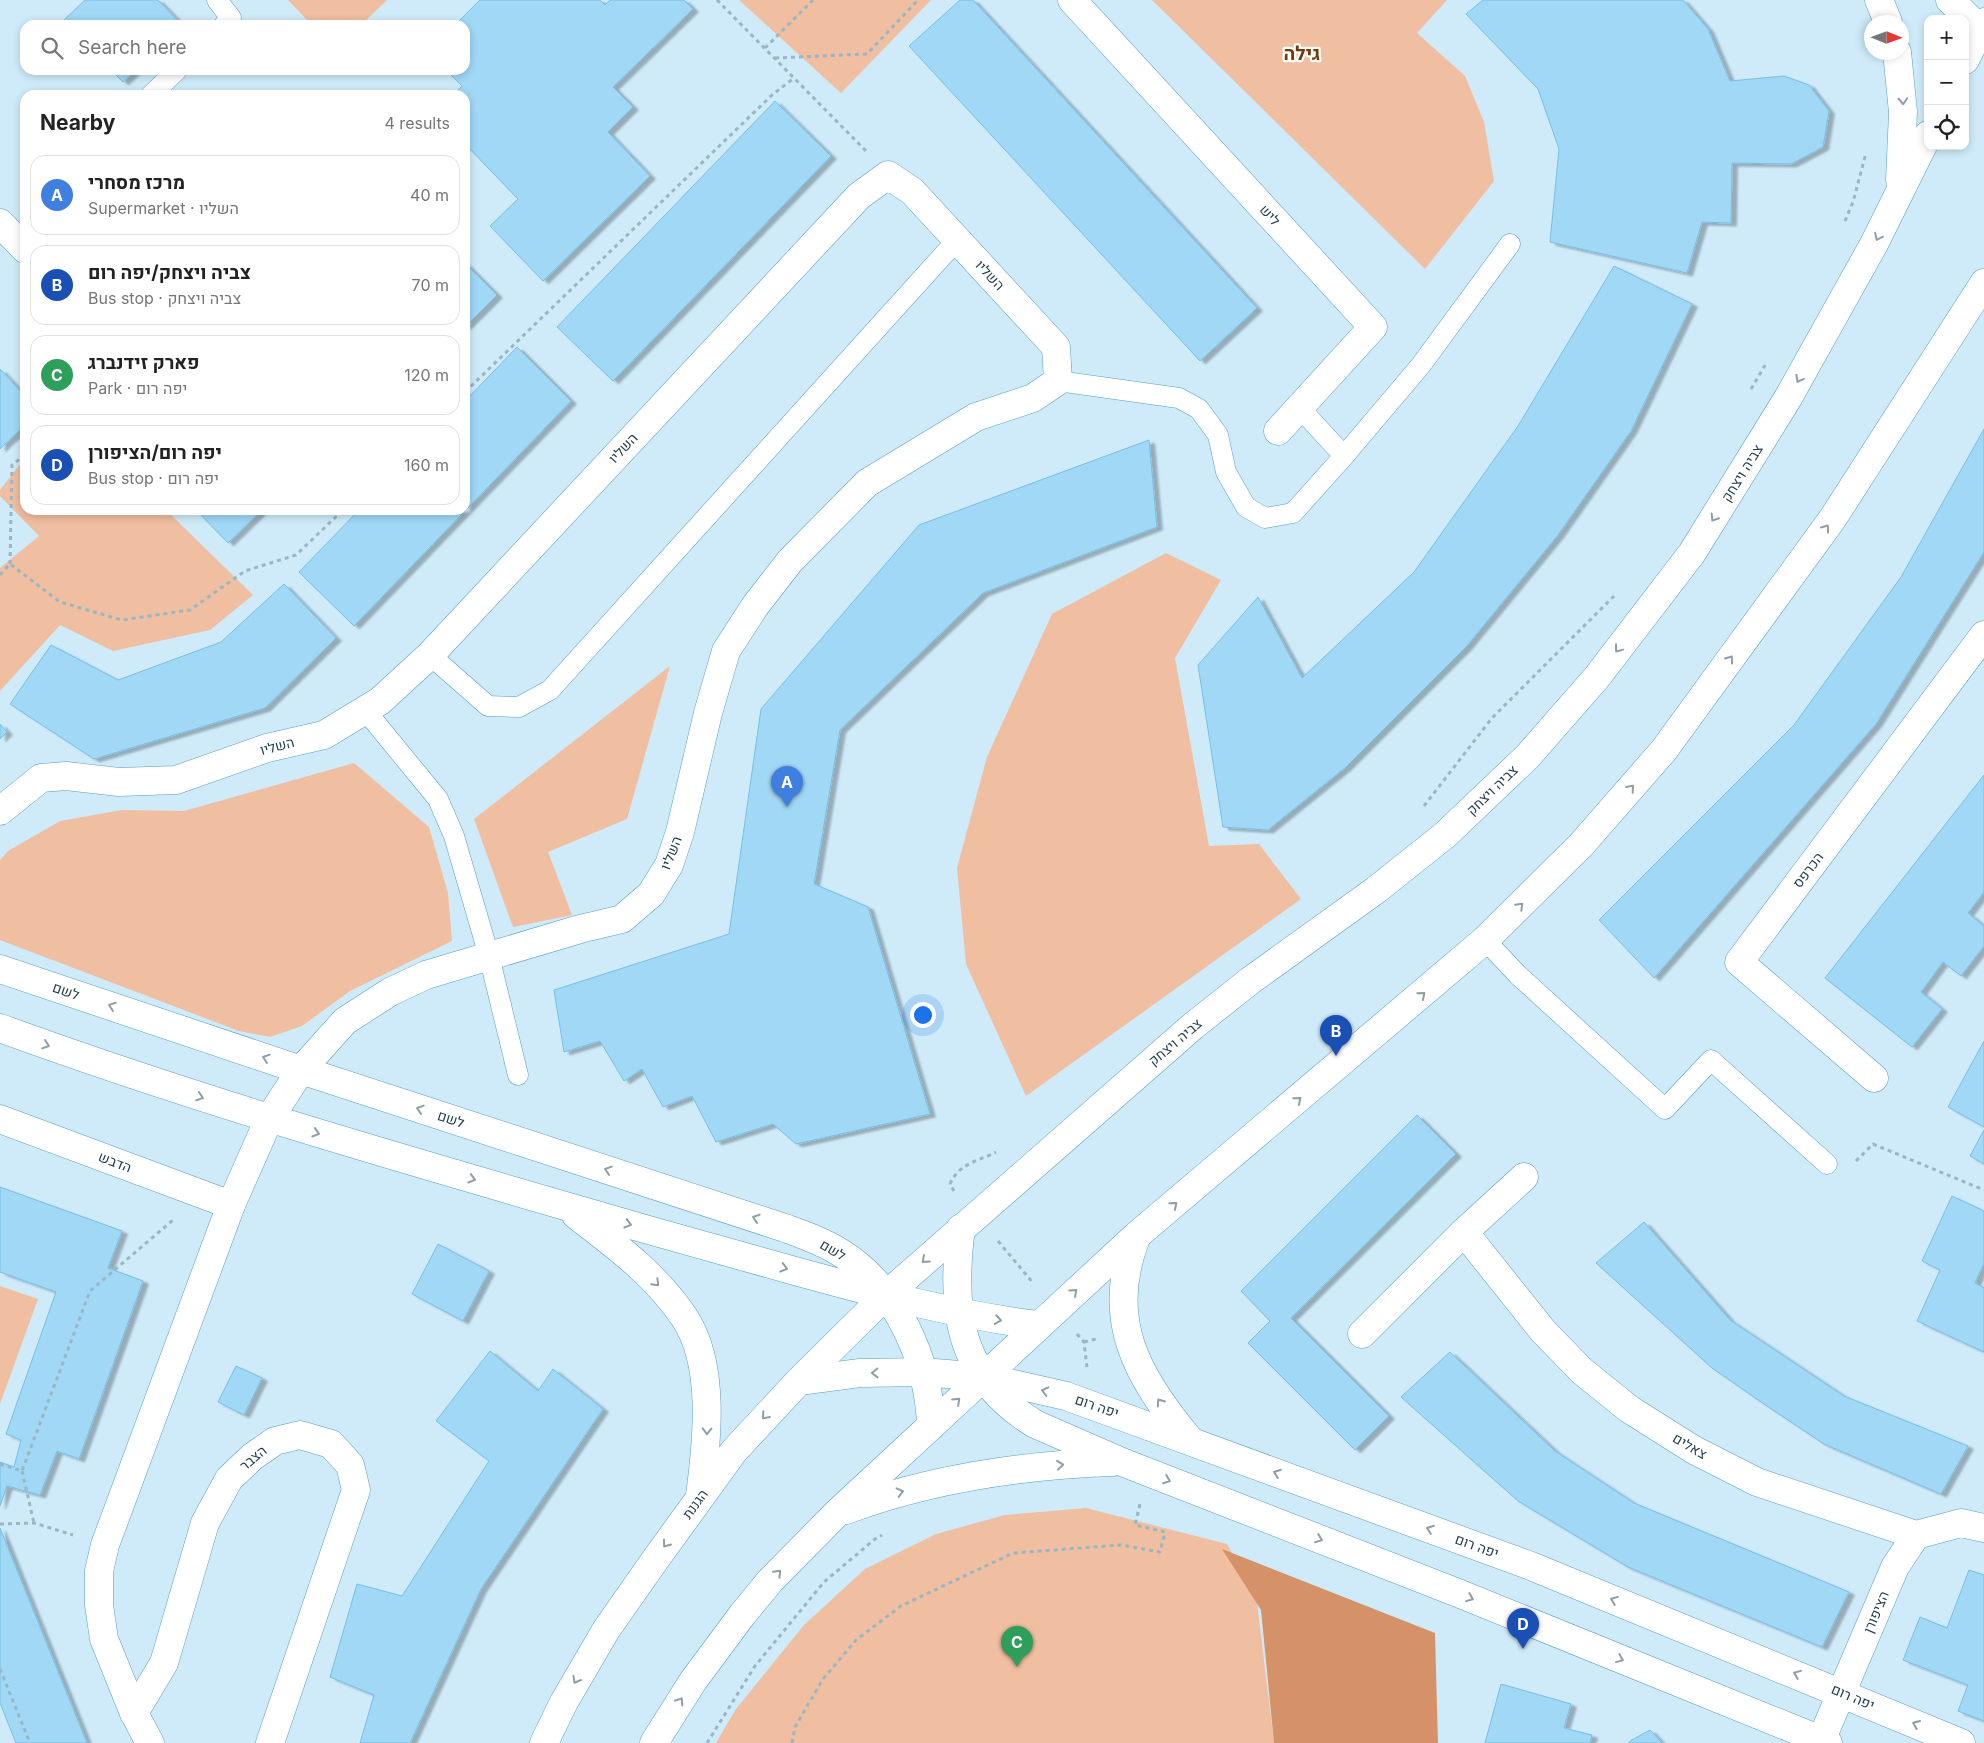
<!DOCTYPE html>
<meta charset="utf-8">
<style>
body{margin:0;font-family:Inter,Heebo,sans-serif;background:#f6f6f6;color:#222}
.controls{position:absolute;right:15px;top:15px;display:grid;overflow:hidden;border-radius:10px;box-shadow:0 2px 8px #0003}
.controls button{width:45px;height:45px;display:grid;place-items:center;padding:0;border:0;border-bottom:1px solid #e0e0e0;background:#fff;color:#222;font:25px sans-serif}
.compass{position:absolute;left:1864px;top:15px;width:45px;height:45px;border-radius:50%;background:#fff;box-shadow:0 2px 8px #0003;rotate:91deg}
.you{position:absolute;left:922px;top:1014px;width:18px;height:18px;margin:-12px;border:4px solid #fff;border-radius:50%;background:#1a73e8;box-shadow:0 0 0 8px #1a73e833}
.badge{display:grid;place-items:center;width:32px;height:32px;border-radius:50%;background:#bc5f10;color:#fff;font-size:16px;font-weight:700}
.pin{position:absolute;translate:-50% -41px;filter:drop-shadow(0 1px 2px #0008)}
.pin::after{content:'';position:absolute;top:26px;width:18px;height:15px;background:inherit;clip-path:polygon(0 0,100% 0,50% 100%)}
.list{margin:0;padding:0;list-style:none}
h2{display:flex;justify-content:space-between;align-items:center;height:65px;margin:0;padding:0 20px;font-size:21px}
h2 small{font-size:16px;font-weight:400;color:#767676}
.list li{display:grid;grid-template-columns:32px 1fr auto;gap:15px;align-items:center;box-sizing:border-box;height:80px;margin:0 10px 10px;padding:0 10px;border:1px solid #e0e0e0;border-radius:15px}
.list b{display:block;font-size:19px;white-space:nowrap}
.list p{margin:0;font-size:16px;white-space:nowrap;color:#767676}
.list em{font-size:16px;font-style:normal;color:#767676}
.icon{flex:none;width:28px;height:28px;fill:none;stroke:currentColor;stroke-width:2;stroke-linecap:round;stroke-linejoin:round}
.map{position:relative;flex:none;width:1984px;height:1743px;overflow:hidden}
.search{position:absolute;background:#fff;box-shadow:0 2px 8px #0003;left:20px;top:20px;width:450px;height:55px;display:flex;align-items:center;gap:12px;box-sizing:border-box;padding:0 18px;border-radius:15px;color:#767676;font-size:19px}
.panel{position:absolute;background:#fff;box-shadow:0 2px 8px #0003;left:20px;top:90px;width:450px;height:425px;border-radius:15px}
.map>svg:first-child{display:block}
.green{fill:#f0bea0}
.forest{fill:#d59269}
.building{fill:#a0d8f6;stroke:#77bfe4;filter:url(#shadow)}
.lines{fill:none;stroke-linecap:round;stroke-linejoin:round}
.service-casing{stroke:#579ec2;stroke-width:21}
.minor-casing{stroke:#579ec2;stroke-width:29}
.tertiary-casing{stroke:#579ec2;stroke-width:29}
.path{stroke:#99b6c5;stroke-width:3;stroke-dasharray:4 4;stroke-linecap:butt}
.service{stroke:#fff;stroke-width:20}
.minor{stroke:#fff;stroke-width:28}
.tertiary{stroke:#fff;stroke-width:28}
.oneway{stroke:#909ea6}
.labels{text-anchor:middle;stroke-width:4.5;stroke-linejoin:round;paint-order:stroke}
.street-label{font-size:14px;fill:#203e4d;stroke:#fff}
.district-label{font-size:19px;font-weight:bold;fill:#743909;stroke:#fff}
</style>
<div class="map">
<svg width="1984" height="1743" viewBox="0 0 1984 1743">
<defs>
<filter id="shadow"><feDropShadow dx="5.5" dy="3" stdDeviation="1" flood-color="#0004"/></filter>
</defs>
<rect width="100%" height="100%" fill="#cfebfa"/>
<!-- green -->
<g class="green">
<path d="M288,0H387L361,25H312Z"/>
<path d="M739,0H931L841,93Z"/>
<path d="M1152,0H1447L1417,33L1465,76L1484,122L1494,181L1425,269Z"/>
<path d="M25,458V510H166L253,595L210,630L113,651L60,625L0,691V568L39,536L0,496V490Z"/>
<path d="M1166,553L1221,580L1175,658L1209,846L1259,844L1301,899L1026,1096L966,964L957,868L987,757L1052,614Z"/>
<path d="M670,666L627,819L548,852L572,915L513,927L474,819Z"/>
<path d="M354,763L429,827L448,893L452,941L350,991L302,1026L270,1037L239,1031L0,940V860L8,851L60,821L122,810L184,811Z"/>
<path d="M0,1286L38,1299L0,1404Z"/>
<path d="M1086,1508L1227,1544L1257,1602L1274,1743H716L736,1709L804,1625L865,1569L936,1534L1005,1515Z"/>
</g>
<!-- forest -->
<path class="forest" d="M1222,1549L1435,1633L1438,1743H1274L1261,1610Z"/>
<!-- building -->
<g class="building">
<path d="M85,0H158L182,25H68L64,20Z"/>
<path d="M480,0H600L605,5L610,0H684L693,9L613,87L633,107L608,132L650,176L543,281L490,226L518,199L465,144V95H453L462,86L446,70H465V25H455Z"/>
<path d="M960,0H973L1257,308L1200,361L909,46Z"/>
<path d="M1483,0H1683L1708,29L1730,81L1784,76L1809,85L1829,111L1823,147L1791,164L1732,163L1731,223L1702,222L1687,273L1550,242L1559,149L1538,89L1466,14Z"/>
<path d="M111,70H136L123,82Z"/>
<path d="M775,101L831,156L613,381L557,327Z"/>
<path d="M465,263L497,295L465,327Z"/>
<path d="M1614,266L1692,304L1631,431L1558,535L1466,647L1346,767L1268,830L1223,827L1198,665L1258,597L1302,678L1414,572L1518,426Z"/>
<path d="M517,347L571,401L354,626L299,572L359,510H465V401Z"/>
<path d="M0,369L25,396V425L0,449Z"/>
<path d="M1984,429V552L1876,724L1654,978L1599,920L1794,725L1901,577Z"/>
<path d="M1149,440L1157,527L983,593L840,730L814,884L868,907L930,1114L796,1144L773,1124L716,1142L692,1096L663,1107L642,1069L624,1081L600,1041L564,1052L554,990L729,934L761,709L919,525Z"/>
<path d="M196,510H262L228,543Z"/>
<path d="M284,584L336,638L265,708L94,759L10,704L51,645L118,680L221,642Z"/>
<path d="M0,724L7,732L0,739Z"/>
<path d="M1984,775V892L1968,913L1984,926V946L1961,976L1943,962L1921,992L1942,1009L1912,1047L1825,978Z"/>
<path d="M1984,1041V1127L1948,1107Z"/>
<path d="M1417,1115L1456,1154L1291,1318L1389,1416L1355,1450L1248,1343L1270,1321L1241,1291Z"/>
<path d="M1984,1130V1164L1970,1156Z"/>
<path d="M0,1187L122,1231L108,1268L143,1281L79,1459L57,1451L40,1495L7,1486L0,1506V1462L14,1467L21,1440L6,1434L56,1292L0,1272Z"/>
<path d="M1952,1196L1984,1211V1263L1975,1283L1984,1288V1352L1917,1321L1940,1270L1922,1261Z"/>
<path d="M1644,1222L1730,1320L1844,1396L1968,1446L1941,1494L1824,1444L1764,1404L1712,1368L1596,1263Z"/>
<path d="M438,1244L489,1271L463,1321L412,1294Z"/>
<path d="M490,1351L538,1391L553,1369L603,1409L481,1589L410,1743H360L374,1695L330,1677L357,1584L402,1596L489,1461L436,1421Z"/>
<path d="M1450,1352L1555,1451L1634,1503L1849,1592L1822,1647L1628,1567L1518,1501L1401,1397Z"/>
<path d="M236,1366L262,1378L244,1415L218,1402Z"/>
<path d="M0,1528L87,1743H16L0,1703Z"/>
<path d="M1969,1570L1984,1575V1721L1958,1711L1968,1685L1903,1660L1920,1617L1947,1628Z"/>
<path d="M1501,1684L1571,1704L1564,1728L1592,1735L1590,1743H1485Z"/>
<path d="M1650,1730L1662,1743H1629L1630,1741Z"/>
</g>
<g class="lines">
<!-- service casing -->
<g class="service-casing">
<g id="service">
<path d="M217,0L231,18L224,25"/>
<path d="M151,95L177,70"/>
<path d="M1058,381L1179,398L1199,409L1218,435L1226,472L1246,507L1265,518L1293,513L1344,456L1421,365L1510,244"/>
<path d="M1299,407L1344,456"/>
<path d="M430,655L488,706L519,707L550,690L957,240"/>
<path d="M365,710L438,799L454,836L489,956L518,1075"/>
<path d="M1485,940L1518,975L1665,1109L1711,1060L1827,1164"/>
</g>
</g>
<!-- minor casing -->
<g class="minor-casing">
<g id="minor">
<path d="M1072,0L1373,327L1278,431"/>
<path d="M0,223L25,249"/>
<path d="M0,811L41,778L66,776L119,782L176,780L267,748L324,735L380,701L430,655L859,196L888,175L912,191L1056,347L1058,381L1033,398L976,417L867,483L790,561L755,606L726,651L708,713L680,832L669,865L651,894L622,919L580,929L426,975L390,992L345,1021L301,1070L269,1119L231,1205L105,1545L99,1571V1605L104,1639L134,1713L150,1743"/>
<path d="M1874,1078L1739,962L1984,635"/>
<path d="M0,1119L231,1205"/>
<path d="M1524,1177L1464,1232L1543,1331L1582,1371L1629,1409L1694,1450L1757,1482L1916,1535L1961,1523L1984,1528"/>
<path d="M1362,1334L1464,1232"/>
<path d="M134,1713L164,1663L205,1523L229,1479L252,1457L275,1441L300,1435L331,1444L350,1465L356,1490L270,1743"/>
<path d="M1820,1743L1895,1567L1916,1535"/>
</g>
</g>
<!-- tertiary casing -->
<g class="tertiary-casing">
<g id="tertiary">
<path d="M1879,0L1888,22"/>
<path d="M1950,0L1984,33"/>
<path d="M1897,52L1903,112L1900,180"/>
<path d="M1965,60L1984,22"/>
<path d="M0,969L301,1070L785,1228C804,1235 824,1242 841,1253C897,1288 929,1361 931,1426"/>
<path d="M0,1028C203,1102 410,1161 617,1221C676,1238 735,1254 795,1271C875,1293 955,1315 1038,1325"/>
<path d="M576,1215C615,1245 656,1275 684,1317C716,1364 707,1442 700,1496"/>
<path d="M961,1228C950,1310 958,1377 1035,1424L1122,1462L1458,1593L1828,1743"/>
<path d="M1136,1238C1104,1319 1137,1377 1189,1439"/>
<path d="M799,1381L860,1373L923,1372L983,1377L1066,1396L1531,1566L1961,1743"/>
<path d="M846,1510C930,1479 1023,1465 1113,1462"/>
<path d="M544,1743L564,1702L606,1630L655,1560L734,1451L799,1381L885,1296L1193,1026L1251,980L1376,890L1445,835L1527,757L1597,677L1692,553L1788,398L1874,244L1928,135"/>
<path d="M654,1743L693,1681L742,1615L770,1581L837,1513L1136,1236L1485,940L1581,845L1664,750L1833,518L1984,283"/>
</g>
</g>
<!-- path -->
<g class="path">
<path d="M717,0L866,151"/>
<path d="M765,48L813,0"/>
<path d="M775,58L867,54L918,0"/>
<path d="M1845,221L1853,202L1866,153"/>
<path d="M1751,389L1767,362"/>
<path d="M465,392L772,95L794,78"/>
<path d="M10,564L12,465L25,455"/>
<path d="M0,575L10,564L60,602L122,620L190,610L245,571L296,555L343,510"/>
<path d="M1424,806L1492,718L1614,596"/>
<path d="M1856,1161L1873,1144L1984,1190"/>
<path d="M954,1191L950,1184C959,1163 979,1161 996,1152"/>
<path d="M998,1241L1034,1284"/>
<path d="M1077,1334L1084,1342L1087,1368"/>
<path d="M1084,1342L1096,1339"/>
<path d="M0,1464L22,1471L90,1291L173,1220"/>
<path d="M22,1471L34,1523"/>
<path d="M0,1524L34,1523L73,1535"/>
<path d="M0,1669L30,1743"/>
<path d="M707,1743L755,1666L824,1582L875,1539L882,1535"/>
<path d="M792,1743L795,1727L823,1679L856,1640L901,1606L1013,1553L1121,1545L1160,1552L1165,1532L1135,1525L1140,1504"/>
</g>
<!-- service -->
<use href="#service" class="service"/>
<!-- minor -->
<use href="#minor" class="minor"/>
<!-- tertiary -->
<use href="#tertiary" class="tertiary"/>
</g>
<!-- one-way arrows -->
<defs><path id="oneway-chevron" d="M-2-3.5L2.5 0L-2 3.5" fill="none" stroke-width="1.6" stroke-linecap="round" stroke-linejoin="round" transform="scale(1.25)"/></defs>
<g class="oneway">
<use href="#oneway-chevron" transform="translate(1903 101) rotate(87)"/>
<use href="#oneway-chevron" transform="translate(1878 237) rotate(116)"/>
<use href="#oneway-chevron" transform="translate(1799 379) rotate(119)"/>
<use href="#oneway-chevron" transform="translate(1714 518) rotate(122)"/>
<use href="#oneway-chevron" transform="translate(1826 528) rotate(-54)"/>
<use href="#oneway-chevron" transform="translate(1618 649) rotate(127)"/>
<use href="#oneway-chevron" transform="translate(1730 659) rotate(-54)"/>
<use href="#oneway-chevron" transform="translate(1631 788) rotate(-49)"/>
<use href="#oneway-chevron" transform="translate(1520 906) rotate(-45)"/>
<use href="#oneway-chevron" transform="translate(1422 995) rotate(-40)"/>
<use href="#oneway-chevron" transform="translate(112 1006) rotate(-161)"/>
<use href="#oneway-chevron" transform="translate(46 1045) rotate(19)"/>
<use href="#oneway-chevron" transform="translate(266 1058) rotate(-161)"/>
<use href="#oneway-chevron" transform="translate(200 1097) rotate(18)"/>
<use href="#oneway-chevron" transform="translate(1298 1100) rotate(-40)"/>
<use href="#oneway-chevron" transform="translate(420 1109) rotate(-162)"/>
<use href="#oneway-chevron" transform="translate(316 1133) rotate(17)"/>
<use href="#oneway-chevron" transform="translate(608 1170) rotate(-162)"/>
<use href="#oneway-chevron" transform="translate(472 1179) rotate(17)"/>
<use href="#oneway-chevron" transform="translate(1174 1205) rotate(-40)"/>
<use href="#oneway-chevron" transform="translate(756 1218) rotate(-162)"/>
<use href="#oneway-chevron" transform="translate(628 1224) rotate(16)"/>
<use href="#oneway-chevron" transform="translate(925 1260) rotate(138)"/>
<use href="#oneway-chevron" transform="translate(784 1268) rotate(16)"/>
<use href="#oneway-chevron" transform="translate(656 1283) rotate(45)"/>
<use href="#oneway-chevron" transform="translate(1074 1292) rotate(-42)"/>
<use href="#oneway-chevron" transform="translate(998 1320) rotate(9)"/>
<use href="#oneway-chevron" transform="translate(875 1373) rotate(179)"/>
<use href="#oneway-chevron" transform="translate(1045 1391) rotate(-166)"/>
<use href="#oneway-chevron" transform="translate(957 1401) rotate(-43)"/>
<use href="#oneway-chevron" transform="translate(1160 1402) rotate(-125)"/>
<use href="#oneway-chevron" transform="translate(765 1416) rotate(131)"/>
<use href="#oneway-chevron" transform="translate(707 1431) rotate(92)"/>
<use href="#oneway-chevron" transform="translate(1060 1465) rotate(-6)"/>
<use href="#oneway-chevron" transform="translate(1277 1473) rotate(-160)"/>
<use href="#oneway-chevron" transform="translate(1167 1480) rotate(21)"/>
<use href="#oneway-chevron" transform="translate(900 1492) rotate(-14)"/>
<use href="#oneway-chevron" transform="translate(1430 1529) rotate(-160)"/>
<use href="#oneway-chevron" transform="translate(1319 1539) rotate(21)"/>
<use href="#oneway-chevron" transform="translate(666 1544) rotate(126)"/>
<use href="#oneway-chevron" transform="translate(778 1573) rotate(-46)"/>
<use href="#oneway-chevron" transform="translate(1470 1598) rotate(22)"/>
<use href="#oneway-chevron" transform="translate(1614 1600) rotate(-158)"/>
<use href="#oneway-chevron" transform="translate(1620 1659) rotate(22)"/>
<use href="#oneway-chevron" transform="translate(1797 1674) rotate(-158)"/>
<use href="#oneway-chevron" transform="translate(576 1680) rotate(120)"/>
<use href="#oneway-chevron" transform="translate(680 1701) rotate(-57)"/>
<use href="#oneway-chevron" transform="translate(1916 1724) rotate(-157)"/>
</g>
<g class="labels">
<!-- street labels -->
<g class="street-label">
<text transform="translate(1270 215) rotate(47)" y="5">ליש</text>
<text transform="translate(990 275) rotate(47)" y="5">השליו</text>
<text transform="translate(623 448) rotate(-47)" y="5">השליו</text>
<text transform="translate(1742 473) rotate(-58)" y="5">צביה ויצחק</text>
<text transform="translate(277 746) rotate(-15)" y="5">השליו</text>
<text transform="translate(1492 790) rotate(-44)" y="5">צביה ויצחק</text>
<text transform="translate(671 853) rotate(-68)" y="5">השליו</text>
<text transform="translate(1808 870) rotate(-53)" y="5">הכרפס</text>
<text transform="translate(66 991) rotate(19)" y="5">לשם</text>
<text transform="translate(1175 1042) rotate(-40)" y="5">צביה ויצחק</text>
<text transform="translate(451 1119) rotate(18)" y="5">לשם</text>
<text transform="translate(115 1162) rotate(21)" y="5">הדבש</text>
<text transform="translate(833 1250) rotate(30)" y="5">לשם</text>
<text transform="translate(1097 1406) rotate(19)" y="5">יפה רום</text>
<text transform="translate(1690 1446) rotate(30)" y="5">צאלים</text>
<text transform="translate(253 1458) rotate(-40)" y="5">הצבר</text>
<text transform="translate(695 1504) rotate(-54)" y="5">הגננת</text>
<text transform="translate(1477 1546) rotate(20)" y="5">יפה רום</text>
<text transform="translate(1876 1612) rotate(-67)" y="5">הציפורן</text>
<text transform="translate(1853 1697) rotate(23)" y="5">יפה רום</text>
</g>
<!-- district labels -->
<g class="district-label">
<text x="1302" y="60">גילה</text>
</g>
</g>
</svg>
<div class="controls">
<button>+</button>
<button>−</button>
<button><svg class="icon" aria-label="locate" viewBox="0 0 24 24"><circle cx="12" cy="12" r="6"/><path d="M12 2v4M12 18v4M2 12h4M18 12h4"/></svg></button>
</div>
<svg class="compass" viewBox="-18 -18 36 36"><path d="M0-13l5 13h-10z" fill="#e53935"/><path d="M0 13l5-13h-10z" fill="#767676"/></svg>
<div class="you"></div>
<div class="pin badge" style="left:787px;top:807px;background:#3f7fe0">A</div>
<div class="pin badge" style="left:1336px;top:1056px;background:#1a4fb4">B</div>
<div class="pin badge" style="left:1017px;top:1667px;background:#2e9e5b">C</div>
<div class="pin badge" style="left:1523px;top:1649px;background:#1a4fb4">D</div>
<div class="search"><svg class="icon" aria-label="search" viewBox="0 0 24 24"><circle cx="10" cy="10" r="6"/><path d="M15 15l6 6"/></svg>Search here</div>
<section class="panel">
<h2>Nearby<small>4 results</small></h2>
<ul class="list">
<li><span class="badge" style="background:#3f7fe0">A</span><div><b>מרכז מסחרי</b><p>Supermarket · השליו</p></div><em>40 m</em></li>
<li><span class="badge" style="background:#1a4fb4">B</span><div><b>צביה ויצחק/יפה רום</b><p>Bus stop · צביה ויצחק</p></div><em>70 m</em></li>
<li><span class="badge" style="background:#2e9e5b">C</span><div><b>פארק זידנברג</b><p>Park · יפה רום</p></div><em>120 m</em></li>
<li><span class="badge" style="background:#1a4fb4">D</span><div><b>יפה רום/הציפורן</b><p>Bus stop · יפה רום</p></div><em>160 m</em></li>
</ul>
</section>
</div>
